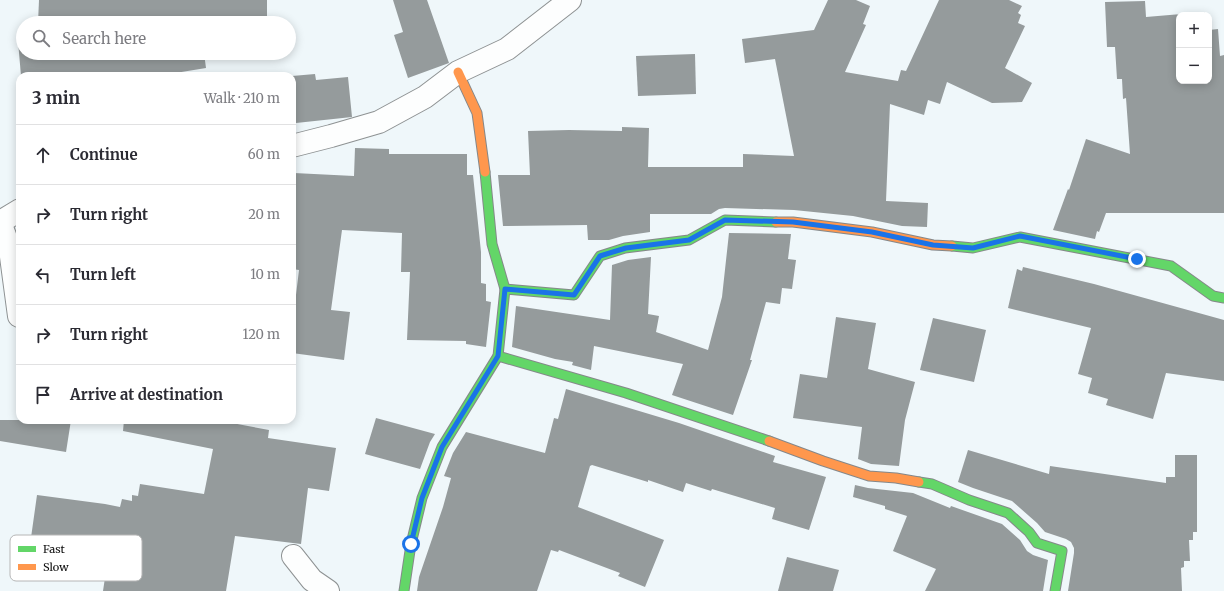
<!DOCTYPE html>
<meta charset="utf-8">
<style>
body{margin:0;font-family:Merriweather,serif;background:#f2f2f3;color:#2b2b33}
.controls{position:absolute;right:12px;top:12px;display:grid;overflow:hidden;border-radius:8px;box-shadow:0 2px 10px #0003}
.controls button{width:36px;height:36px;display:grid;place-items:center;padding:0;border:0;border-bottom:1px solid #e1e1e2;background:#fff;color:#2b2b33;font:20px sans-serif}
.stop{position:absolute;width:12px;height:12px;margin:-9px;border:3px solid #1a73e8;border-radius:50%;background:#fff}
.stop.end{background:#1a73e8;border-color:#fff;box-shadow:0 1px 4px #0008}
.list{margin:0;padding:0;list-style:none}
h2{display:flex;justify-content:space-between;align-items:center;height:52px;margin:0;padding:0 16px;font-size:17px}
h2 small{font-size:13px;font-weight:400;color:#7c7c81}
.list li{display:grid;grid-template-columns:26px 1fr auto;gap:12px;align-items:center;box-sizing:border-box;height:60px;padding:0 16px;border-top:1px solid #e1e1e2}
.list b{display:block;font-size:15px;white-space:nowrap}
.list em{font-size:13px;font-style:normal;color:#7c7c81}
.icon{flex:none;width:22px;height:22px;fill:none;stroke:currentColor;stroke-width:2;stroke-linecap:round;stroke-linejoin:round}
.map{position:relative;flex:none;width:1224px;height:591px;overflow:hidden}
.search{position:absolute;background:#fff;box-shadow:0 2px 10px #0003;left:16px;top:16px;width:280px;height:44px;display:flex;align-items:center;gap:10px;box-sizing:border-box;padding:0 14px;border-radius:22px;color:#7c7c81;font-size:15px}
.panel{position:absolute;background:#fff;box-shadow:0 2px 10px #0003;left:16px;top:72px;width:280px;height:352px;border-radius:12px}
.map>svg:first-child{display:block}
.building{fill:#959b9c}
.lines{fill:none;stroke-linecap:round;stroke-linejoin:round}
.street-casing{stroke:#8e9293;stroke-width:24}
.fast-casing{stroke:#85888a;stroke-width:11}
.slow-casing{stroke:#85888a;stroke-width:11}
.street{stroke:#fdfefe;stroke-width:22}
.fast{stroke:#63d668;stroke-width:9}
.slow{stroke:#ff974d;stroke-width:9}
.route{stroke:#1a73e8;stroke-width:5}
.key{fill:#fff;stroke:#b6b6b6;stroke-width:1}
.key-label{font-size:11px;fill:#0c0c0c}
</style>
<div class="map">
<svg width="1224" height="591" viewBox="0 0 1224 591">
<rect width="100%" height="100%" fill="#eff7fa"/>
<!-- building -->
<g class="building">
<path d="M39,0H267V23H38Z"/>
<path d="M393,0H427L449,63L408,78L394,35L403,32Z"/>
<path d="M828,0H856L870,6L863,24L866,25L845,72L898,81L901,70L906,71L939,0H1009L1022,6L1018,13L1021,15L1018,23L1025,26L1005,68L1032,83L1022,102L992,103L947,82L940,104L928,100L924,115L890,104L886,201L928,203L927,227L902,226L853,216L794,210L725,208L719,209L711,214H650V232L623,236L609,240H588L587,225L503,226L498,175H530L528,131L569,130L622,131V127L649,128L648,167H743V154L794,156L775,59L745,63L742,39L814,30Z"/>
<path d="M1145,1L1146,17L1205,12V15H1179V81H1209V30L1218,29L1220,56L1224,55V213H1106L1099,232L1097,231L1095,239L1053,230L1068,189L1069,190L1086,139L1130,154L1126,98L1123,99L1122,79H1117L1115,47H1107L1105,2Z"/>
<path d="M23,40V53H204L206,68L157,76H21L18,41Z"/>
<path d="M695,54L696,94L638,96L636,56Z"/>
<path d="M315,74L316,80L348,77L352,117L296,123L295,121L292,122V76Z"/>
<path d="M355,148L389,149V154H467V175H473L481,252V283L486,284V301L491,302L486,347L466,344V341L407,340L410,272H401L402,233L342,230L331,310L350,312L344,360L292,353V328L299,270L292,269V175H294V173L354,176Z"/>
<path d="M729,233L791,234L788,259L796,260L792,289L782,288L780,304L766,302L750,360H752L733,415L672,395L683,364L594,346L591,370L572,365L573,362L555,359L512,347L516,306L610,320L612,265L628,260L651,257L648,314L659,316L656,332L708,350L722,297Z"/>
<path d="M1023,267L1094,284L1224,320V381L1166,373L1153,419L1106,405L1108,399L1088,393L1092,378L1078,374L1091,328L1008,308L1017,269L1022,271Z"/>
<path d="M836,317L876,323L868,369L915,382L905,420L899,466L871,464L858,459L862,427L793,418L800,374L827,378Z"/>
<path d="M933,318L986,330L974,382L920,370Z"/>
<path d="M566,389L679,423L775,456L773,462L826,477L809,530L772,519L775,508L712,489L711,491L686,483L683,492L648,480V482L592,465L590,466L578,507L664,540L645,587L618,576L620,573L559,550L558,552L551,550L537,591H417L419,577L443,507L451,478L444,476L453,453L466,432L545,453L554,418L558,419Z"/>
<path d="M376,418L435,434L430,442L420,469L365,454Z"/>
<path d="M0,420H71L66,452L0,441Z"/>
<path d="M124,420H216L269,430L268,438L336,448L329,491L308,488L301,544L235,536L226,591H103L106,571L28,559L37,495L105,504L120,507L122,499L132,501V495L138,496L140,484L204,494L213,449L123,431Z"/>
<path d="M968,450L1049,474L1050,466L1166,483V477H1175V455H1197V532H1193V540H1189L1190,561H1184V567L1181,568L1182,591H1068L1074,553V548L1071,542L1066,539L1045,532L1037,523L1012,501L973,488L958,482Z"/>
<path d="M855,485L868,488L913,493L950,508L951,506L1002,524L1020,540L1027,551L1033,555L1048,560L1043,591H925L936,569L893,551L907,516L885,509V506L853,497Z"/>
<path d="M787,557L839,570L833,591H778Z"/>
</g>
<g class="lines">
<!-- street casing -->
<g class="street-casing">
<g id="street">
<path d="M292,146L331,136L379,122L425,97L458,72L507,49L570,0"/>
<path d="M0,222L10,249L19,316"/>
<path d="M0,222L20,210"/>
<path d="M293,556L312,580L328,591"/>
</g>
</g>
<!-- fast casing -->
<g class="fast-casing">
<g id="fast">
<path d="M952,246L973,248L1020,237L1171,266L1213,296L1224,298"/>
<path d="M505,289L574,295L600,256L625,248L689,240L725,220L776,222"/>
<path d="M498,356L626,393L769,441"/>
<path d="M919,482L932,484L969,500L1008,513L1029,532L1037,543L1062,551L1055,591"/>
<path d="M404,591L411,544L422,498L442,447L498,356L505,289L492,244L485,172"/>
</g>
</g>
<!-- slow casing -->
<g class="slow-casing">
<g id="slow">
<path d="M458,72L477,113L485,172"/>
<path d="M776,222H793L872,232L933,245L952,246"/>
<path d="M769,441L823,461L869,476L896,478L919,482"/>
</g>
</g>
<!-- street -->
<use href="#street" class="street"/>
<!-- fast -->
<use href="#fast" class="fast"/>
<!-- slow -->
<use href="#slow" class="slow"/>
</g>
<g class="lines">
<!-- route -->
<path class="route" d="M411,544L422,498L442,447L498,356L505,289L574,295L600,256L626,248L689,240L725,220L793,222L872,232L933,245L973,248L1020,236L1137,259"/>
</g>
<!-- legend -->
<rect x="10" y="535" width="132" height="46" rx="6" class="key"/>
<rect x="18" y="546" width="18" height="6" fill="#63d668"/>
<rect x="18" y="564" width="18" height="6" fill="#ff974d"/>
<g class="key-label">
<text x="43" y="553">Fast</text>
<text x="43" y="571">Slow</text>
</g>
</svg>
<div class="controls">
<button>+</button>
<button>−</button>
</div>
<div class="stop" style="left:411px;top:544px"></div>
<div class="stop end" style="left:1137px;top:259px"></div>
<div class="search"><svg class="icon" aria-label="search" viewBox="0 0 24 24"><circle cx="10" cy="10" r="6"/><path d="M15 15l6 6"/></svg>Search here</div>
<section class="panel">
<h2>3 min<small>Walk · 210 m</small></h2>
<ul class="list">
<li><svg class="icon" aria-label="ahead" viewBox="0 0 24 24"><path d="M12 20V5M6 11l6-6 6 6"/></svg><div><b>Continue</b></div><em>60 m</em></li>
<li><svg class="icon" aria-label="right" viewBox="0 0 24 24"><path d="M7 20v-9h11M14 6l5 5-5 5"/></svg><div><b>Turn right</b></div><em>20 m</em></li>
<li><svg class="icon" aria-label="left" viewBox="0 0 24 24"><path d="M17 20v-9H6M10 6l-5 5 5 5"/></svg><div><b>Turn left</b></div><em>10 m</em></li>
<li><svg class="icon" aria-label="right" viewBox="0 0 24 24"><path d="M7 20v-9h11M14 6l5 5-5 5"/></svg><div><b>Turn right</b></div><em>120 m</em></li>
<li><svg class="icon" aria-label="arrive" viewBox="0 0 24 24"><path d="M6 21V4h12l-3 4 3 4H6"/></svg><div><b>Arrive at destination</b></div></li>
</ul>
</section>
</div>
